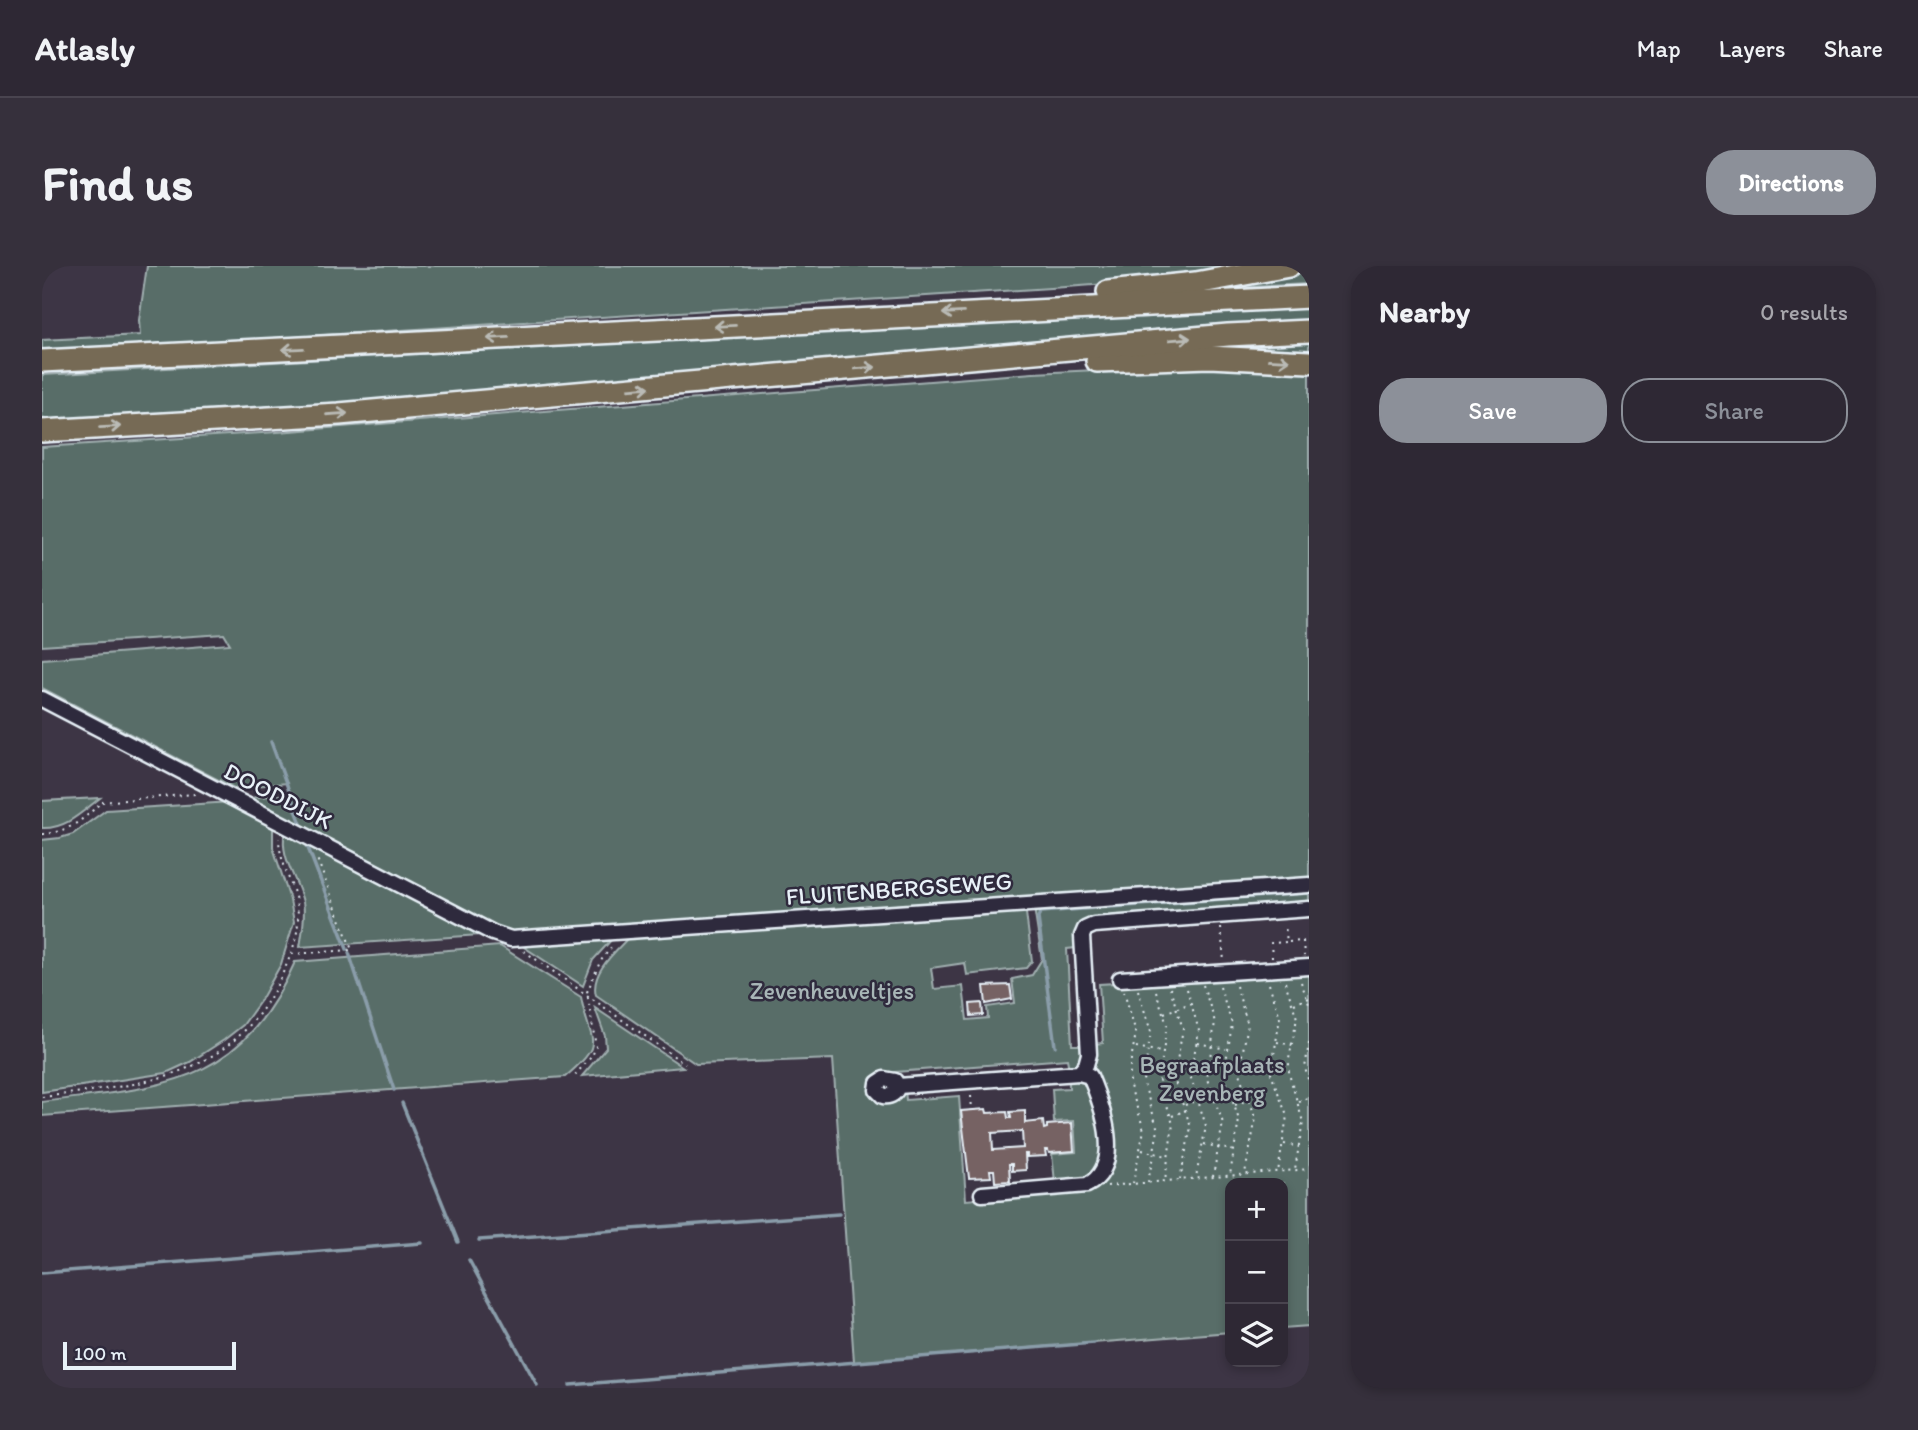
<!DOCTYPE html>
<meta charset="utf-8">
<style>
body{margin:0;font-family:Itim,sans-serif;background:#36303c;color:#f1f3f6}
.controls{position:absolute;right:21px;bottom:21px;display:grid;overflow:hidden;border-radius:14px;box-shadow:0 4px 10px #0003}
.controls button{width:63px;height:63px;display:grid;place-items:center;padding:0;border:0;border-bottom:2px solid #49444f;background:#2e2834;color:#f1f3f6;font:35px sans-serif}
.scale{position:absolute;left:21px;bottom:18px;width:173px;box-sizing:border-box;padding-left:7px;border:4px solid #e8f1f8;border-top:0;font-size:19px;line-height:24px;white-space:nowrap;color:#e8f1f8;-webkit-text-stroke:5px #2f2a3d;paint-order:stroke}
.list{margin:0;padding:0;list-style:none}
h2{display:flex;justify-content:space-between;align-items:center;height:91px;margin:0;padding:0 28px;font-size:30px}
h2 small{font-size:23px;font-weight:400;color:#a7a6ac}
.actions{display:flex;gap:14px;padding:21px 28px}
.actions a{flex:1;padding:16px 0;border:2px solid #8c9099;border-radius:28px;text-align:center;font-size:24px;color:#8c9099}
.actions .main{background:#8c9099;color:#fff}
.icon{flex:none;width:38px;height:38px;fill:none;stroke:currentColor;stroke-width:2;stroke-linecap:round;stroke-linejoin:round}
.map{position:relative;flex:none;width:1267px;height:1122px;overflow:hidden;border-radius:28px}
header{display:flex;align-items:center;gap:42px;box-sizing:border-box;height:98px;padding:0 35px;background:#2e2834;border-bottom:2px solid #49444f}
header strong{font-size:33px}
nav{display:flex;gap:38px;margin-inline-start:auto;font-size:24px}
.intro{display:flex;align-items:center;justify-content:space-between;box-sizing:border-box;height:168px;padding:0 42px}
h1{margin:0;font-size:49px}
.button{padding:18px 32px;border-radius:28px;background:#8c9099;color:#fff;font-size:24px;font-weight:700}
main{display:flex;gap:42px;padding:0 42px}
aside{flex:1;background:#2e2834;border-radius:28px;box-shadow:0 4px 10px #0003}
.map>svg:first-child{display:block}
.green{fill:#596d67;stroke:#a0afb0;stroke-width:2}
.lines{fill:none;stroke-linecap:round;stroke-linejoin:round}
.stream{stroke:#8a9daa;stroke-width:3.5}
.building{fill:#766263;stroke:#e8f1f8;stroke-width:2;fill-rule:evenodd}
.minor-casing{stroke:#e8f1f8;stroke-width:19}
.highway-casing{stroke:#e8f1f8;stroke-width:26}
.path{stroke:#e8f1f8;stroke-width:2;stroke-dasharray:2 5;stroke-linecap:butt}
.minor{stroke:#2f2a3d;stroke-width:14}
.highway{stroke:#766a54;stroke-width:21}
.oneway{stroke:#babbb6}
.labels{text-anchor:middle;stroke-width:5;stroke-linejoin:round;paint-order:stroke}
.street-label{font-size:24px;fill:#e8f1f8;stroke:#2f2a3d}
.park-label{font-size:24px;fill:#a8b6b7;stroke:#2f2a3d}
</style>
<header>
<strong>Atlasly</strong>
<nav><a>Map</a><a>Layers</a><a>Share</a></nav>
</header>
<div class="intro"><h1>Find us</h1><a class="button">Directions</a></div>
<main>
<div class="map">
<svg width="1267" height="1122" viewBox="0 0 1267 1122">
<rect width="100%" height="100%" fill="#3d3545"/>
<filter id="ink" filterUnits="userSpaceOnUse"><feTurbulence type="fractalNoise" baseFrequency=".0143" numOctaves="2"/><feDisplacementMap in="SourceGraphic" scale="14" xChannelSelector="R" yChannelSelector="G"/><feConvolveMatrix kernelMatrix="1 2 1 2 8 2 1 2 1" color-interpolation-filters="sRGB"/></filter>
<g filter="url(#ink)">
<!-- green -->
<g class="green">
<path d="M105,0H1206L1093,16L1024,21L158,77L0,84V74L98,69L97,54Z"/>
<path d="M1267,1V18L1187,22L1185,18Z"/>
<path d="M1267,38V57L527,122L0,158V109L645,73L791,61Z"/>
<path d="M1267,77V92L1170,83Z"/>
<path d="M1141,100L1267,104V612L461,666L207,532L248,528L245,517L192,522L0,422V393L188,378L182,368L0,380V181L235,166L991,107Z"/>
<path d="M58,532C40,546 24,563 0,562V535Z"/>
<path d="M189,536L231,559V581L248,634L252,656L239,698L219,734L201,759L182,774L148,796L124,807L0,826V574L18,572L31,568L64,544Z"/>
<path d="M243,565L439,669L258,681C260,667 264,650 261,636C255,611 237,591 243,565Z"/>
<path d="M1267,621V638L1048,653L1034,682L1025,683L1030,779H1041V785L1036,800L1027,803L1025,793L840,807L830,828L863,823L864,834L917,830L924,934L1047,923L1061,914L1062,833L1049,800L1051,778L1061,777L1057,718L1267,706V1060L1241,1062V917H1188V1066L812,1096L791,793L654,798L554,729C548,707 573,686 587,671L979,643L984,647L990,695L984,702L925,709L923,697L889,702L892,723L921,720L925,754L946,752L945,741L973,737L970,713L990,709L1000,693L992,642Z"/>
<path d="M571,672L551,694L541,720L479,679Z"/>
<path d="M458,680L539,731C547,777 566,775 523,811L0,850V836C121,820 197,822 253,696Z"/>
<path d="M553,742L641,801L540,810L564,782L563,770Z"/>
<path d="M1043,813C1051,839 1075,893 1046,911C1038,916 1023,915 1013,916L1010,888L1034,886L1032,855L1012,856L1010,823L1027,822V814Z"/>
</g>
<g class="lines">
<!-- stream -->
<g class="stream">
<path d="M229,476L261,563"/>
<path d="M263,574L305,683"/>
<path d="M307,687L352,824"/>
<path d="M1013,780L996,652L998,646L1267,627"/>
<path d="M360,837L416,976"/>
<path d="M437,974L797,948"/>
<path d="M427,994L495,1119"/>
<path d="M0,1007L380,977"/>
<path d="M528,1119L1052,1077"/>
</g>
</g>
<!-- building -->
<g class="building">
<path d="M968,719L970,733L944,738L942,720Z"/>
<path d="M940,737L941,749L929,750L928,738Z"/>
<path d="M944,843L945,847L965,846L966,852H969L968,846L983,845V857L1001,855L1002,863L1005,862V859L1030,857L1032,885L1007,887L1006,884H1003L1004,890L985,891V888H983L984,904L970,905V898H967L968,915L953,916L952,904H948L949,911L927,912L919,845ZM980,865L981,882L951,884L950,867Z"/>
</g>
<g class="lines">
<!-- minor casing -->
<g class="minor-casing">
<g id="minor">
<path d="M0,433L451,667L469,673L1267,619"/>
<path d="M1078,713L1267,701"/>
<path d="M856,820C854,827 849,831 841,830L835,824L836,817L842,813L853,815L856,820L1037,807L1044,799L1047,788L1040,670L1043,663L1052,659L1267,643"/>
<path d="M940,928L1045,919C1083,900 1060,839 1048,810L1037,807"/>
</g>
</g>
<!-- highway casing -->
<g class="highway-casing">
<g id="highway">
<path d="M1066,26L1154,17L1247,0"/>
<path d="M0,95L1267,31"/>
<path d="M1055,95L1167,91L1267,96"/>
<path d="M0,165L297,148L1186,69L1267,65"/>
</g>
</g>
<!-- path -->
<g class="path">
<path d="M0,568C25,567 43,553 59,536L153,528"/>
<path d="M1179,662L1182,695"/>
<path d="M1247,676L1261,675L1262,690"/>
<path d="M482,685L643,798"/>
<path d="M250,688L310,684L274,590"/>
<path d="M1230,692L1229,677L1245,676L1243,659"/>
<path d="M1243,716L1255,752L1247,793V808L1261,856L1253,903"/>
<path d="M1259,716L1267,738"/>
<path d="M1227,718L1238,751L1229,808L1245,850L1236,906"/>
<path d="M1161,719L1173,756L1165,813L1181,857L1171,910"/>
<path d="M1194,720L1206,759L1198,799L1199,813L1214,852L1203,907"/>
<path d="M1178,721L1190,758L1182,809L1197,854L1188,909"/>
<path d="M1128,722L1141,763L1133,805L1134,820L1149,861L1138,913"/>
<path d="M1145,723L1157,765L1148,809L1164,860L1154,911"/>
<path d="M1096,724L1109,766L1101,815L1116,864L1106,916"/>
<path d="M1082,725L1094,767L1088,799V820L1102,864L1091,917"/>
<path d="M1114,725L1125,759L1117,814L1131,858L1123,914"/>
<path d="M1252,738L1267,732"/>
<path d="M1122,747L1149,737"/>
<path d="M1235,776L1250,779"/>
<path d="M1156,777L1184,783"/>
<path d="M1267,777L1263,802L1267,817"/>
<path d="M1094,781L1119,786"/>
<path d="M533,809L550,790L554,781L545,726L558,696L570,680"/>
<path d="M929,830L930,844"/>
<path d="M0,831C96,819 189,814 237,715C247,694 257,673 256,649C255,622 237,599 237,572"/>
<path d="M1257,836L1267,832"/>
<path d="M1143,839L1154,835"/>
<path d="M1193,839L1207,834"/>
<path d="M1130,850L1144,844"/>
<path d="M1162,878L1193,885"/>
<path d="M1242,878L1257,881"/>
<path d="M1100,884L1125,890"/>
<path d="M1065,920L1267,903"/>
</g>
<!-- minor -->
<use href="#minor" class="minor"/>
<!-- highway -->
<use href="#highway" class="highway"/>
</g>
<!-- one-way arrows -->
<defs><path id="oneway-shaft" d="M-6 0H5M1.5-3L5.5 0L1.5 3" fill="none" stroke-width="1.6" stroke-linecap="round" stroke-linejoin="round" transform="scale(1.75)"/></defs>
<g class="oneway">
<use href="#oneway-shaft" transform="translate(911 47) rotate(177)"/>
<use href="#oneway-shaft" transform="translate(683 60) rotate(177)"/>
<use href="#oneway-shaft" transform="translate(456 72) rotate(177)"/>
<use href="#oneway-shaft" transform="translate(1138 73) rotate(-5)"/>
<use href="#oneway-shaft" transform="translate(251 83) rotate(177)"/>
<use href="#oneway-shaft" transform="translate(1237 94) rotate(3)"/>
<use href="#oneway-shaft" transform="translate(823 102) rotate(-5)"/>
<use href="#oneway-shaft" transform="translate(597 122) rotate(-5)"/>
<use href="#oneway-shaft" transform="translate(295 148) rotate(-4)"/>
<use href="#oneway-shaft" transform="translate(68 161) rotate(-3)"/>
</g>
</g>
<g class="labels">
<!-- street labels -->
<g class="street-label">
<text transform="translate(236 530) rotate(27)" y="8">DOODDIJK</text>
<text transform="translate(857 623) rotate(-4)" y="8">FLUITENBERGSEWEG</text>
</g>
<!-- park labels -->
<g class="park-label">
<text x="790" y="733">Zevenheuveltjes</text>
<text x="1170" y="807">Begraafplaats<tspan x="1170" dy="28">Zevenberg</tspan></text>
</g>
</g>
</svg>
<div class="controls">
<button>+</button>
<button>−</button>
<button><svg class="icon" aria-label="layers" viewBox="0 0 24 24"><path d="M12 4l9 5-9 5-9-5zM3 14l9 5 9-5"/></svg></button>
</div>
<div class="scale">100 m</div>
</div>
<aside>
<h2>Nearby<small>0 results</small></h2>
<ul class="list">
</ul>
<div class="actions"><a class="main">Save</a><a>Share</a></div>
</aside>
</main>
